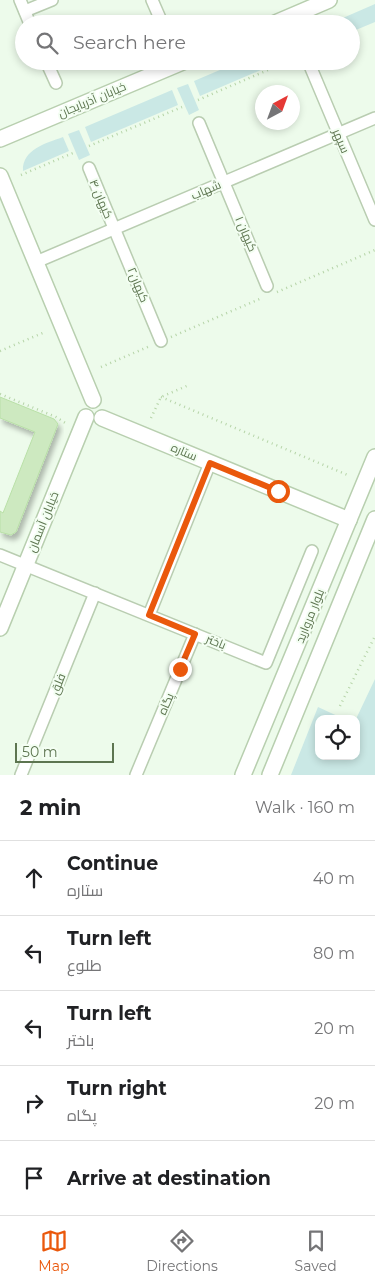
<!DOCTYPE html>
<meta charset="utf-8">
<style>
body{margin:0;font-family:Montserrat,Cairo,sans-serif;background:#f2f2f2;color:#202124}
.controls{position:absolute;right:15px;bottom:15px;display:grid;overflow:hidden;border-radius:10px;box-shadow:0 2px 8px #0003}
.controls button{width:45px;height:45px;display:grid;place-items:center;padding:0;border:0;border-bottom:1px solid #e0e0e0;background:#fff;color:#202124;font:25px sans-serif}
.compass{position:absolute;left:255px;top:85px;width:45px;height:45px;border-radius:50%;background:#fff;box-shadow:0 2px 8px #0003;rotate:41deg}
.scale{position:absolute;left:15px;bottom:12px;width:99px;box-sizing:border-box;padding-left:5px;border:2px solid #5d7550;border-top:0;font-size:14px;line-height:18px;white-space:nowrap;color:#5d7550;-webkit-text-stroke:4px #f3fef2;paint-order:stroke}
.stop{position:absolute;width:15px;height:15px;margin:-11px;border:4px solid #ea580c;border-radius:50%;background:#fff}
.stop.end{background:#ea580c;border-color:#fff;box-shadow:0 1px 5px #0008}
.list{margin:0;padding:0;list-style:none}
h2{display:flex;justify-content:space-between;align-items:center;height:65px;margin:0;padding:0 20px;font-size:21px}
h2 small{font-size:16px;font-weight:400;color:#757577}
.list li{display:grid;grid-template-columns:32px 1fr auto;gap:15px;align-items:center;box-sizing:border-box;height:75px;padding:0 20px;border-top:1px solid #e0e0e0}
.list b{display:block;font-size:19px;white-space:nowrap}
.list p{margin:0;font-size:16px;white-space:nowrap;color:#757577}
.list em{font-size:16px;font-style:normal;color:#757577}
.icon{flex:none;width:28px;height:28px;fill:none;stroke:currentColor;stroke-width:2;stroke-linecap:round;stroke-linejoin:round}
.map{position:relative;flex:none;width:375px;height:775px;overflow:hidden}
.search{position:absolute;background:#fff;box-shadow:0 2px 8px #0003;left:15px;right:15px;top:15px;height:55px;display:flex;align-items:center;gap:12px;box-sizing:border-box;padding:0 18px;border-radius:28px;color:#757577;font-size:19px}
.sheet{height:440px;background:#fff}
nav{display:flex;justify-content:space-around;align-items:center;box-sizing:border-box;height:70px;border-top:1px solid #e0e0e0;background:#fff;font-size:14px;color:#757577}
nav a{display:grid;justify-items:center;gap:2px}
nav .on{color:#ea580c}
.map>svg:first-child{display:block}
.green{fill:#cae8e5}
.building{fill:#cde9c0;stroke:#b9e0a7;filter:url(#shadow)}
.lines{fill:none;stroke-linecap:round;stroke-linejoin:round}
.street-casing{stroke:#b9cdb1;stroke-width:14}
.secondary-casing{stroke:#b8cfaf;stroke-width:18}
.path{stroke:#b6d4a8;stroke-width:2.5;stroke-dasharray:1 4;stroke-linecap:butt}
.street{stroke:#fff;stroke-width:11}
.secondary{stroke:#fff;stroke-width:15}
.route{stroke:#ea580c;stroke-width:6}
.labels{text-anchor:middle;stroke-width:4;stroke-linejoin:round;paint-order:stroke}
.street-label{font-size:12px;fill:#5d7550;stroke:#f3fef2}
</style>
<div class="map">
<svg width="375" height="775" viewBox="0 0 375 775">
<defs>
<filter id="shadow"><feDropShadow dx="3" dy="5" stdDeviation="2.5" flood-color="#0004"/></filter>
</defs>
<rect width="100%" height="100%" fill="#edfbeb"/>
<!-- green -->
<g class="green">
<path d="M375,4V22L351,32V24H329Z"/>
<path d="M241,61H282L200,96L194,81Z"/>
<path d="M188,84L199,110L189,115L177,88Z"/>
<path d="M172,90L178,105L91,142L85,127Z"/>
<path d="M79,130L90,155L79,160L68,134Z"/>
<path d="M63,137L69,151L23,171C22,149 47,143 63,137Z"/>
<path d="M375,679V775H291L318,707L344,719H319V756H356V719Z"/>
</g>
<!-- building -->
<path class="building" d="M0,397L54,419L58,424L16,532L11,535L0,532V511L3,513L35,432L0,418Z"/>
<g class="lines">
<!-- street casing -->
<g class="street-casing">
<g id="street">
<path d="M20,0L30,24"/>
<path d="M152,0L162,23"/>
<path d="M25,11L52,0"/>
<path d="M46,61L56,83"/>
<path d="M308,61L375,220"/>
<path d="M199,123L267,286"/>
<path d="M89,168L161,341"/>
<path d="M36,262L375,118"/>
<path d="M0,555L266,663L312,551"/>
<path d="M149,615L210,463"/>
<path d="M21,775L95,593"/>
<path d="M136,775L195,634"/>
</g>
</g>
<!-- secondary casing -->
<g class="secondary-casing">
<g id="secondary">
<path d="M273,24L329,0"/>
<path d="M0,139L185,61"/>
<path d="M0,176L93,400"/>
<path d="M102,418L349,520"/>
<path d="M0,628L86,417"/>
<path d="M243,775L375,457"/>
<path d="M270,775L375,519"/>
</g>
</g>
<!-- path -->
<g class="path">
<path d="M198,100L289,61"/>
<path d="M89,146L182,107"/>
<path d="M21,175L73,153"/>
<path d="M277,292L375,250"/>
<path d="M171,337L262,298"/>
<path d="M0,351L45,332"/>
<path d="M101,367L150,346"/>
<path d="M0,394L56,417L67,424"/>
<path d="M161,397L350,476"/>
<path d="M151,418L161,397L189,385"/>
<path d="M340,706L375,636"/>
</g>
<!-- street -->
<use href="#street" class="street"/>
<!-- secondary -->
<use href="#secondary" class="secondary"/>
</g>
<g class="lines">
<!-- route -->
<path class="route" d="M180,669L195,634L149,615L210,463L278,491"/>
</g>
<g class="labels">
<!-- street labels -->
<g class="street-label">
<text transform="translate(92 100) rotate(-23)" y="4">خیابان آذربایجان</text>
<text transform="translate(341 141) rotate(67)" y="4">سپهر</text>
<text transform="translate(206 190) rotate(-23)" y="4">شهاب</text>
<text transform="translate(101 199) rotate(67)" y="4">کیهان ۴</text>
<text transform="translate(246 234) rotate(67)" y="4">کیهان ۱</text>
<text transform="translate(138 285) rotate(67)" y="4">کیهان۲</text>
<text transform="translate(184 452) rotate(23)" y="4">ستاره</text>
<text transform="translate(43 522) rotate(-68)" y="4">خیابان آسمان</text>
<text transform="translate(310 616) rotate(-68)" y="4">بلوار مروارید</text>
<text transform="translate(216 642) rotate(22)" y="4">باختر</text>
<text transform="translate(58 684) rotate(-68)" y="4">فلق</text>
<text transform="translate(166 704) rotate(-67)" y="4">پگاه</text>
</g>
</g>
</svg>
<div class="controls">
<button><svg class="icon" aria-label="locate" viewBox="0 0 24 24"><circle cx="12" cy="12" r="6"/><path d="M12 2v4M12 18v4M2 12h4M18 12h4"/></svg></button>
</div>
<svg class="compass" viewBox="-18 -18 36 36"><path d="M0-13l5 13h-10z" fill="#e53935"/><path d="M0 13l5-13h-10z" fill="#757577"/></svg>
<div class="scale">50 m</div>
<div class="stop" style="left:278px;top:491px"></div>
<div class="stop end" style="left:180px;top:669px"></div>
<div class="search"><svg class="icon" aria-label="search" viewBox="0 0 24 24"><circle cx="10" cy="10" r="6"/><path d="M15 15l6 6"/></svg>Search here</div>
</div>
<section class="sheet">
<h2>2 min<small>Walk · 160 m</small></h2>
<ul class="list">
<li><svg class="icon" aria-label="ahead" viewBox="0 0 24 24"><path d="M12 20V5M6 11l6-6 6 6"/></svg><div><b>Continue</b><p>ستاره</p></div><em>40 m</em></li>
<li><svg class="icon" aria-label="left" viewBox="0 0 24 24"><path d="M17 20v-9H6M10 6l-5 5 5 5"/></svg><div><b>Turn left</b><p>طلوع</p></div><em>80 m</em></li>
<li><svg class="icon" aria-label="left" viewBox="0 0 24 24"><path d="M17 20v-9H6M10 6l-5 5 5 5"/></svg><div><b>Turn left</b><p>باختر</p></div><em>20 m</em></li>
<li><svg class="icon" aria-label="right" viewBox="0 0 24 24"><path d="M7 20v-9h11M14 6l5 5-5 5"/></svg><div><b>Turn right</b><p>پگاه</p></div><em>20 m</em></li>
<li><svg class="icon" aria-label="arrive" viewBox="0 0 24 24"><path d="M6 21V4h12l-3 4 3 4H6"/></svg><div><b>Arrive at destination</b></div></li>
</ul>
</section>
<nav>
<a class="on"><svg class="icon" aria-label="map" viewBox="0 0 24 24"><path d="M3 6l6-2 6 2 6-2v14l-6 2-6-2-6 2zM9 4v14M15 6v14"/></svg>Map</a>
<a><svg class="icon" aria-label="directions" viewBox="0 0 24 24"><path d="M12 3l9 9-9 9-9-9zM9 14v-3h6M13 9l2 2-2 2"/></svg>Directions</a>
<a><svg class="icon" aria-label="saved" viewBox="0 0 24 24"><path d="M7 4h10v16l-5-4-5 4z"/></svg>Saved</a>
</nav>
